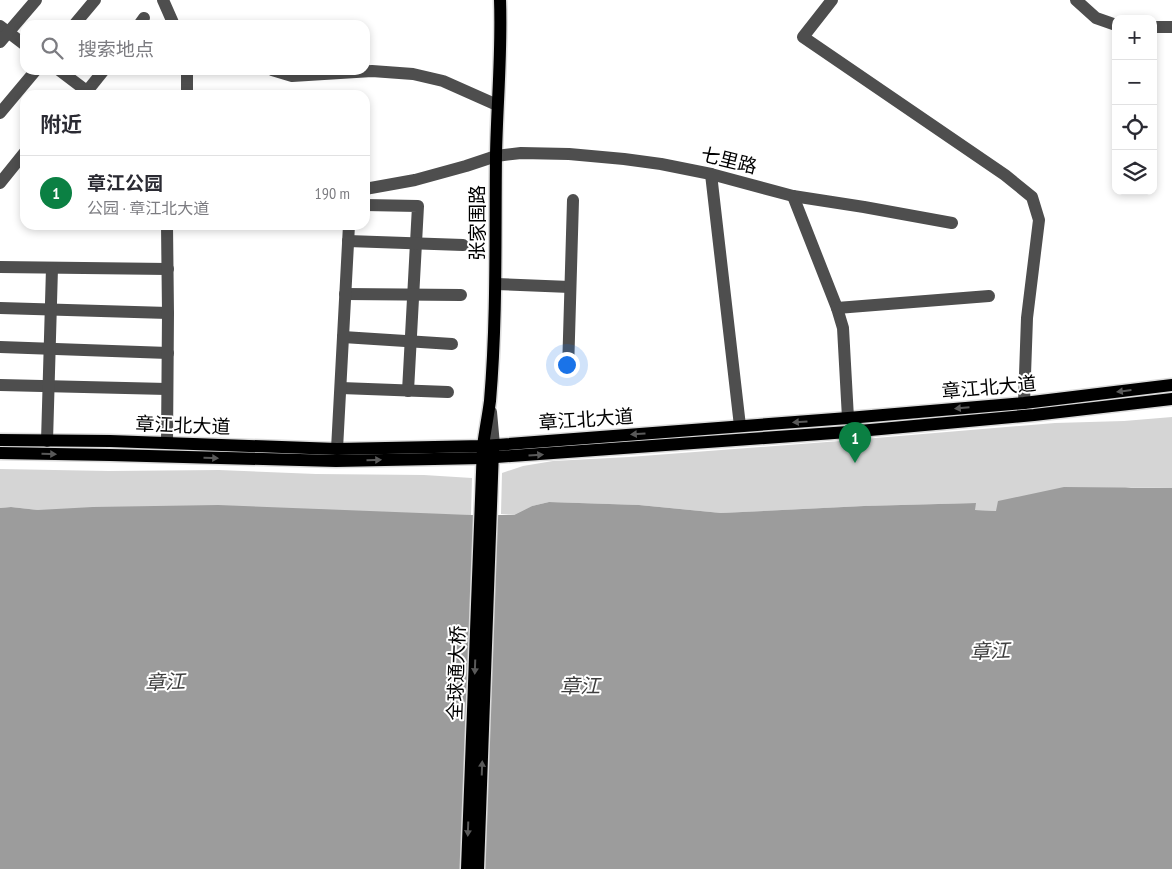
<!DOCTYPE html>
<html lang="zh">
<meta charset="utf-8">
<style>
body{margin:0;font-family:"PT Sans Narrow","Noto Sans SC",sans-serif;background:#f2f2f3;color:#2b2b33}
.controls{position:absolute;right:15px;top:15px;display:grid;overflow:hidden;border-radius:10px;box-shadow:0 2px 8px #0003}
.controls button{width:45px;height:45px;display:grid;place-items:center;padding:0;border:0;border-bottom:1px solid #e1e1e2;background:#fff;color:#2b2b33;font:25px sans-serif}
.you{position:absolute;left:566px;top:364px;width:18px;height:18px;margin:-12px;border:4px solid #fff;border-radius:50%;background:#1a73e8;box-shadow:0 0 0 8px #1a73e833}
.badge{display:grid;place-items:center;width:32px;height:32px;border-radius:50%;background:#0b8043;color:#fff;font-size:16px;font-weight:700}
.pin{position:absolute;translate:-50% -41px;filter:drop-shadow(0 1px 2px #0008)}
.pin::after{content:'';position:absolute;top:26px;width:18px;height:15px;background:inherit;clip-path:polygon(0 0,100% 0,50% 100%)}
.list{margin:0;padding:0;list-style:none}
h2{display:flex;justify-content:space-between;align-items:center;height:65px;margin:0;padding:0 20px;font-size:21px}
h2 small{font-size:16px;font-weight:400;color:#7c7c81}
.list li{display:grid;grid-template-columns:32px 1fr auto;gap:15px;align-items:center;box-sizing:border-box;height:75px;padding:0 20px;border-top:1px solid #e1e1e2}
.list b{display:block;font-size:19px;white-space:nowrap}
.list p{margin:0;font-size:16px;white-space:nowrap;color:#7c7c81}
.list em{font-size:16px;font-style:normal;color:#7c7c81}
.icon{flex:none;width:28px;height:28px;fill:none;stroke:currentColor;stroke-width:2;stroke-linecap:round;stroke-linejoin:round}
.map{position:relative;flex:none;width:1172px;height:869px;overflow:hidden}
.search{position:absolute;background:#fff;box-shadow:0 2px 8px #0003;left:20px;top:20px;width:350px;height:55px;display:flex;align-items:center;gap:12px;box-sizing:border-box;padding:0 18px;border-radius:15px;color:#7c7c81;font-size:19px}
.panel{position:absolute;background:#fff;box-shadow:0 2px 8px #0003;left:20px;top:90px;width:350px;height:140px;border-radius:15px}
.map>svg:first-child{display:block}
.green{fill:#d5d5d5}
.water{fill:#9c9c9c}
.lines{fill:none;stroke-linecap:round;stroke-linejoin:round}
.major-casing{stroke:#dbdbdb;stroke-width:15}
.minor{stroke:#4e4e4e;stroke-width:12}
.major{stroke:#000;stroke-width:12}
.oneway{fill:#595959}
.labels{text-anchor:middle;stroke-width:4;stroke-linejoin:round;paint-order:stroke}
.street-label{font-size:19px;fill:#000;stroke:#fff}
.water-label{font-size:20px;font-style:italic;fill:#3d3d3d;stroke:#fff}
</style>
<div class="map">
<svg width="1172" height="869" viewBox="0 0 1172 869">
<rect width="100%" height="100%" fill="#fff"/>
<!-- green -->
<g class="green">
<path d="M1172,417V488L1131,487L996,511L975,510V503L864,506L721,513L639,505L549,502L532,506L514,515L501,514L502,473L523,466L553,461L629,457L840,441L1055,423L1124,421Z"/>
<path d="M0,469L109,471L219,470L316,474L424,475L472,478L471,515L38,510L11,507L0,508Z"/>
</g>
<!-- water -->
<path class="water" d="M1064,487L1172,488V869H0V508L11,507L38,510L93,507L218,505L471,515H514L532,506L549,502L639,505L721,513L864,506L976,503L975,510L996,511L998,501Z"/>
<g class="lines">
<!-- major casing -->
<g class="major-casing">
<g id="major">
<path d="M0,440L110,441L337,449L483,446L848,418L1024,403L1172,385"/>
<path d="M0,453L110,455L336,461L483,458L848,432L1034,415L1172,399"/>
<path d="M467,869L483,446C485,431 488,416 490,401C497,319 495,237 496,155C497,103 502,52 500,0"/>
<path d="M478,869L493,450"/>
</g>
</g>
<!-- minor -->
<g class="minor">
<path d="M163,0L174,25"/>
<path d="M832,0L803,37L1005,175L1032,197L1039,220L1027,318L1024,403"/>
<path d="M1076,0L1096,18L1116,25"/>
<path d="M74,25L95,0"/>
<path d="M139,25L144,18"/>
<path d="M0,26L25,45"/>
<path d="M1153,27H1172"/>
<path d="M0,42L36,0"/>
<path d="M59,70L92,95"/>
<path d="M272,70L292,76L372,71L413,74L443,81L497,105"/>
<path d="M84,95L104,70"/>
<path d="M187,95V70"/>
<path d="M0,113L36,70"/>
<path d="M711,174L740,426"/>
<path d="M0,183L25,152"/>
<path d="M365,189L415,180L466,166L496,156L521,153L569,154L624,159L661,164L711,174L793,196L864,207L952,223"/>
<path d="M793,196L837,308L843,328L848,418"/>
<path d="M365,205L418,206L408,391"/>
<path d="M348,241L463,245"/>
<path d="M0,267L168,269"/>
<path d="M496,284L570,287"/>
<path d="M345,294L461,295"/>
<path d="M0,308L168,313"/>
<path d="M837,308L989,296"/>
<path d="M343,337L452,344"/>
<path d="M0,347L168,353"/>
<path d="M568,371L573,200"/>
<path d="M0,385L167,389"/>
<path d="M341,388L448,392"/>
<path d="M491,412L494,445"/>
<path d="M47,441L52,268"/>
<path d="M167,443L168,313L167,225"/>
<path d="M337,449L349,225"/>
</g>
<!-- major -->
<use href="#major" class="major"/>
</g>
<!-- one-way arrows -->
<defs><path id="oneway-solid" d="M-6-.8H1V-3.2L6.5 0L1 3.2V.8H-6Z" transform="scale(1.25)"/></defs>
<g class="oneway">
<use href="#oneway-solid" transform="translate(1124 391) rotate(173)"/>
<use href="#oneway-solid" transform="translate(962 408) rotate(175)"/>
<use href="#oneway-solid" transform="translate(800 422) rotate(176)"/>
<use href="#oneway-solid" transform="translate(638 434) rotate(176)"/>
<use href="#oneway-solid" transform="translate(49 454) rotate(1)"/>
<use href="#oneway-solid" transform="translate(536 455) rotate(-4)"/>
<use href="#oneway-solid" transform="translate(211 458) rotate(2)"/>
<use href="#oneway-solid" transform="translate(374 460) rotate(-1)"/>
<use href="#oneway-solid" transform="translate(475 667) rotate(92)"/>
<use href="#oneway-solid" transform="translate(482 768) rotate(-88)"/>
<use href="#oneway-solid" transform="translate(468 829) rotate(92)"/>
</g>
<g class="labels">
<!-- street labels -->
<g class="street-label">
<text transform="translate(729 160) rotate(14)" y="7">七里路</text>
<text transform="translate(477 223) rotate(-90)" y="7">张家围路</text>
<text transform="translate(989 387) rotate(-5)" y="7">章江北大道</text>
<text transform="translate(586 419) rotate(-4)" y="7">章江北大道</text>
<text transform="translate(183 425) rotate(2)" y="7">章江北大道</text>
<text transform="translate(456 673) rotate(-88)" y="7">全球通大桥</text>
</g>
<!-- water labels -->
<g class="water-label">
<text transform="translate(990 651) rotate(-2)" y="7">章江</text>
<text transform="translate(165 682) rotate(-2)" y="7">章江</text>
<text x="580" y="693">章江</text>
</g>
</g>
</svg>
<div class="controls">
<button>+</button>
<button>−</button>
<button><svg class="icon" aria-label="locate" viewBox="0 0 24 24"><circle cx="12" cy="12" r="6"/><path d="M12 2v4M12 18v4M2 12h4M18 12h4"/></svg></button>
<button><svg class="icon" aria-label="layers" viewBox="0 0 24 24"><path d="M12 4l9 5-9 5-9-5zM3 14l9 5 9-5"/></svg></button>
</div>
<div class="you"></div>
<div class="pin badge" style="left:855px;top:463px">1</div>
<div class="search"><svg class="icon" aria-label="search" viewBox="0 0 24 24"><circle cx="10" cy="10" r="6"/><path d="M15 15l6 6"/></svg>搜索地点</div>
<section class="panel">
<h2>附近<small></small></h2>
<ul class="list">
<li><span class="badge">1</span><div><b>章江公园</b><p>公园 · 章江北大道</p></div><em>190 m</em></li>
</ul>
</section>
</div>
